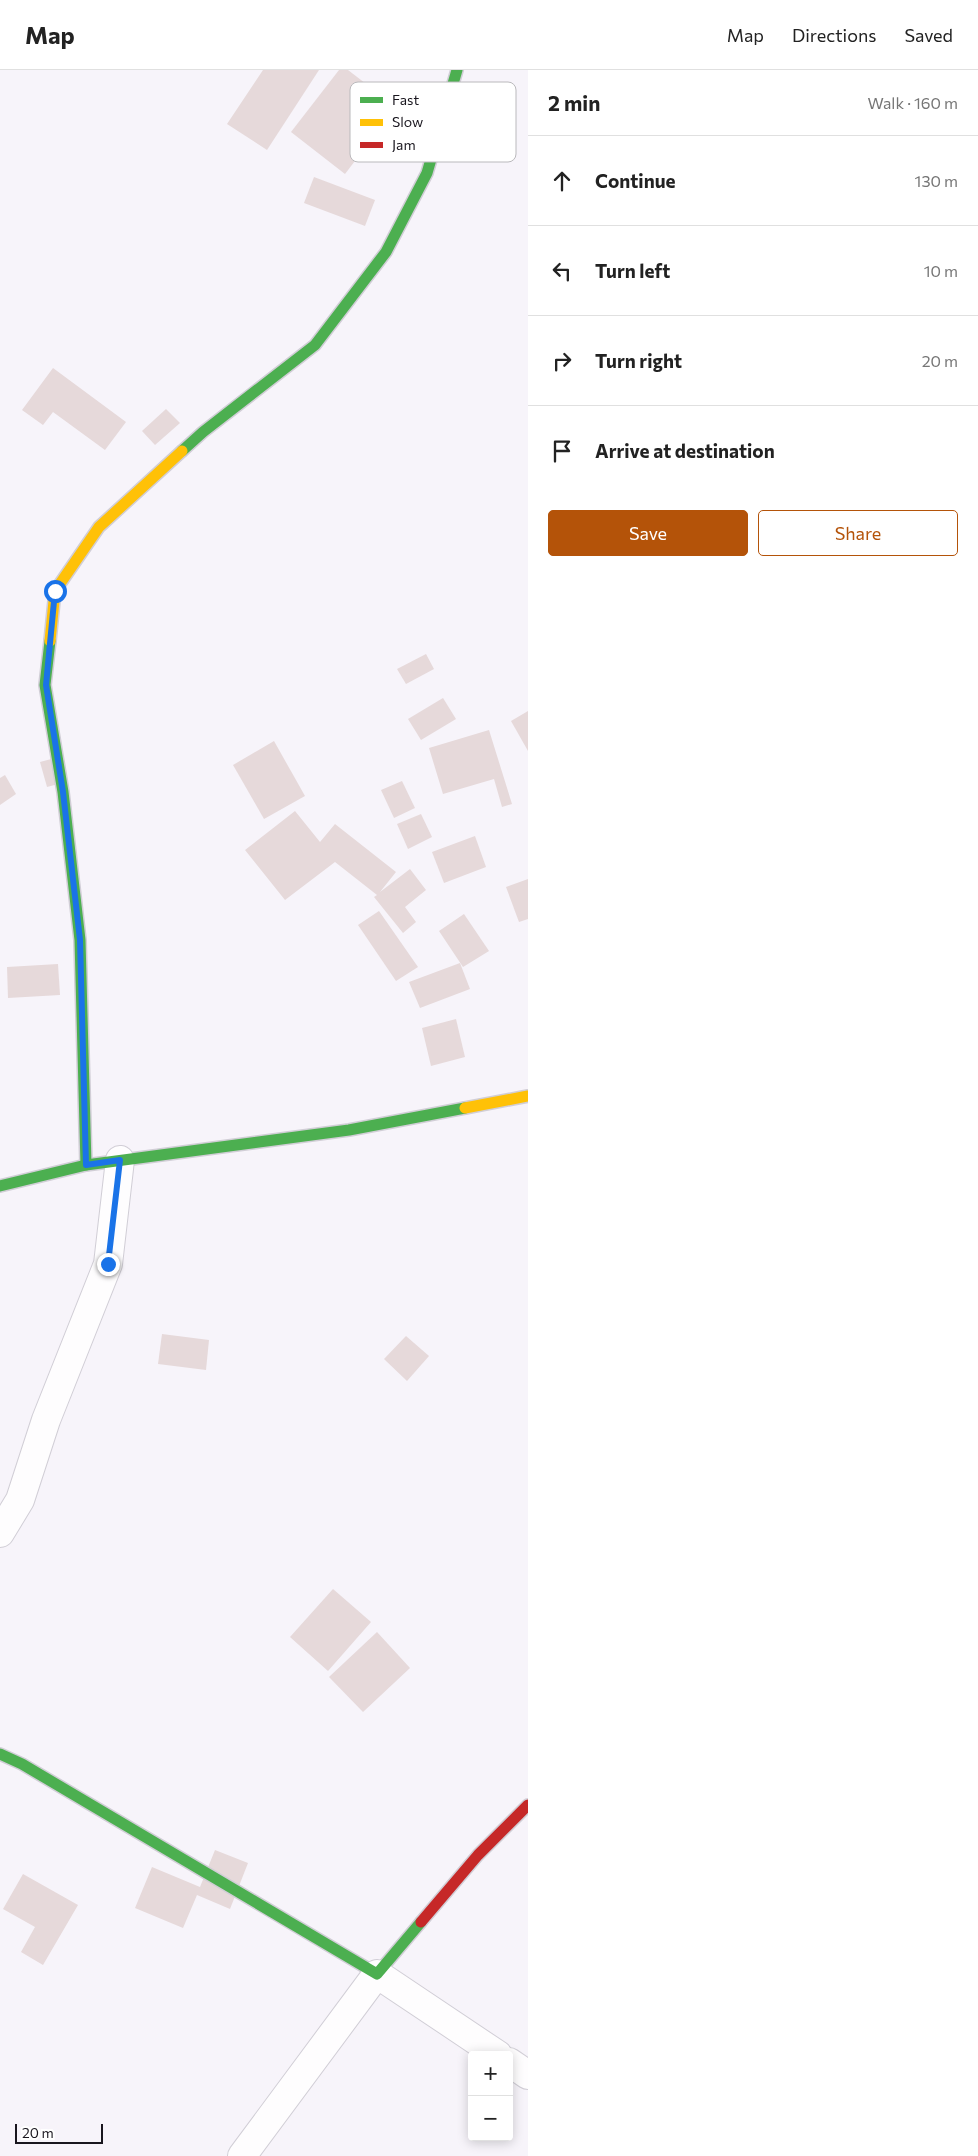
<!DOCTYPE html>
<meta charset="utf-8">
<style>
body{margin:0;font-family:Commissioner,sans-serif;background:#f6f6f6;color:#222}
.controls{position:absolute;right:15px;bottom:15px;display:grid;overflow:hidden;border-radius:5px;box-shadow:0 2px 12px #0003}
.controls button{width:45px;height:45px;display:grid;place-items:center;padding:0;border:0;border-bottom:1px solid #e0e0e0;background:#fff;color:#222;font:25px sans-serif}
.scale{position:absolute;left:15px;bottom:12px;width:88px;box-sizing:border-box;padding-left:5px;border:2px solid #19161e;border-top:0;font-size:14px;line-height:18px;white-space:nowrap;color:#19161e;-webkit-text-stroke:4px #fff;paint-order:stroke}
.stop{position:absolute;width:15px;height:15px;margin:-11px;border:4px solid #1a73e8;border-radius:50%;background:#fff}
.stop.end{background:#1a73e8;border-color:#fff;box-shadow:0 1px 5px #0008}
.list{margin:0;padding:0;list-style:none}
h2{display:flex;justify-content:space-between;align-items:center;height:65px;margin:0;padding:0 20px;font-size:21px}
h2 small{font-size:16px;font-weight:400;color:#767676}
.list li{display:grid;grid-template-columns:32px 1fr auto;gap:15px;align-items:center;box-sizing:border-box;height:90px;padding:0 20px;border-top:1px solid #e0e0e0}
.list b{display:block;font-size:19px;white-space:nowrap}
.list em{font-size:16px;font-style:normal;color:#767676}
.actions{display:flex;gap:10px;padding:15px 20px}
.actions a{flex:1;padding:11px 0;border:1px solid #b45309;border-radius:5px;text-align:center;font-size:18px;color:#b45309}
.actions .main{background:#b45309;color:#fff}
.icon{flex:none;width:28px;height:28px;fill:none;stroke:currentColor;stroke-width:2;stroke-linecap:round;stroke-linejoin:round}
.map{position:relative;flex:none;width:528px;height:2086px;overflow:hidden}
header{display:flex;align-items:center;gap:30px;box-sizing:border-box;height:70px;padding:0 25px;background:#fff;border-bottom:1px solid #e0e0e0}
header strong{font-size:24px}
nav{display:flex;gap:28px;margin-inline-start:auto;font-size:18px}
main{display:flex}
aside{flex:1;background:#fff}
.map>svg:first-child{display:block}
.building{fill:#e6d9da}
.lines{fill:none;stroke-linecap:round;stroke-linejoin:round}
.street-casing{stroke:#d1ced6;stroke-width:30}
.fast-casing{stroke:#d1ced6;stroke-width:14}
.slow-casing{stroke:#d1ced6;stroke-width:14}
.jam-casing{stroke:#d1ced6;stroke-width:14}
.street{stroke:#fefdfe;stroke-width:28}
.fast{stroke:#4caf50;stroke-width:11}
.slow{stroke:#ffc107;stroke-width:11}
.jam{stroke:#c62828;stroke-width:11}
.route{stroke:#1a73e8;stroke-width:6}
.key{fill:#fff;stroke:#bab9bc;stroke-width:1}
.key-label{font-size:14px;fill:#19161e}
</style>
<header>
<strong>Map</strong>
<nav><a>Map</a><a>Directions</a><a>Saved</a></nav>
</header>
<main>
<div class="map">
<svg width="528" height="2086" viewBox="0 0 528 2086">
<rect width="100%" height="100%" fill="#f7f4fa"/>
<!-- building -->
<g class="building">
<path d="M263,0H319L267,80L227,54Z"/>
<path d="M339,0H348L396,37L345,104L291,62Z"/>
<path d="M314,107L375,130L365,156L304,133Z"/>
<path d="M53,298L126,352L105,380L53,342L43,355L22,340Z"/>
<path d="M166,339L180,353L155,375L142,361Z"/>
<path d="M426,584L434,599L406,614L397,599Z"/>
<path d="M443,628L456,649L421,670L408,649Z"/>
<path d="M528,641V681L511,651Z"/>
<path d="M489,660L512,734L502,737L494,709L443,724L429,678Z"/>
<path d="M274,671L305,726L264,749L233,695Z"/>
<path d="M55,688L62,713L47,717L40,692Z"/>
<path d="M5,705L16,724L0,735V708Z"/>
<path d="M402,711L415,738L394,748L381,720Z"/>
<path d="M295,741L320,772L335,754L396,802L380,822L410,799L426,820L405,837L416,852L403,863L374,827L377,825L335,792L285,830L245,780Z"/>
<path d="M421,744L432,767L408,779L397,754Z"/>
<path d="M475,766L486,797L444,813L432,782Z"/>
<path d="M528,809V849L519,852L506,817Z"/>
<path d="M379,841L418,897L396,911L358,855Z"/>
<path d="M464,844L489,881L463,897L439,861Z"/>
<path d="M460,893L470,919L420,938L409,912Z"/>
<path d="M58,894L60,925L8,928L7,897Z"/>
<path d="M456,949L465,987L431,996L422,958Z"/>
<path d="M162,1264L209,1270L206,1300L158,1294Z"/>
<path d="M406,1266L429,1286L407,1311L384,1289Z"/>
<path d="M333,1519L371,1552L328,1601L290,1567Z"/>
<path d="M377,1562L410,1598L363,1642L329,1607Z"/>
<path d="M215,1780L248,1793L230,1839L197,1825L183,1858L135,1838L152,1797L200,1817Z"/>
<path d="M23,1804L78,1835L43,1895L21,1882L35,1857L3,1839Z"/>
</g>
<g class="lines">
<!-- street casing -->
<g class="street-casing">
<g id="street">
<path d="M0,1463L20,1430L46,1350L108,1194L120,1090"/>
<path d="M509,1992L528,2005"/>
<path d="M242,2086L377,1904L498,1985"/>
</g>
</g>
<!-- fast casing -->
<g class="fast-casing">
<g id="fast">
<path d="M182,381L203,362L315,275L386,182L427,103L457,0"/>
<path d="M50,571L45,615L63,722L80,870L86,1095"/>
<path d="M0,1116L86,1095L349,1060L465,1038"/>
<path d="M0,1684L22,1694L377,1904L421,1852"/>
</g>
</g>
<!-- slow casing -->
<g class="slow-casing">
<g id="slow">
<path d="M50,571L55,521L99,457L182,381"/>
<path d="M465,1038L528,1026"/>
</g>
</g>
<!-- jam casing -->
<g class="jam-casing">
<path id="jam" d="M421,1852L478,1785L528,1735"/>
</g>
<!-- street -->
<use href="#street" class="street"/>
<!-- fast -->
<use href="#fast" class="fast"/>
<!-- slow -->
<use href="#slow" class="slow"/>
<!-- jam -->
<use href="#jam" class="jam"/>
</g>
<g class="lines">
<!-- route -->
<path class="route" d="M55,521L46,615L63,722L80,870L86,1095L120,1090L108,1194"/>
</g>
<!-- legend -->
<rect x="350" y="12" width="166" height="80" rx="8" class="key"/>
<rect x="360" y="27" width="23" height="6" fill="#4caf50"/>
<rect x="360" y="49" width="23" height="7" fill="#ffc107"/>
<rect x="360" y="72" width="23" height="6" fill="#c62828"/>
<g class="key-label">
<text x="392" y="35">Fast</text>
<text x="392" y="57">Slow</text>
<text x="392" y="80">Jam</text>
</g>
</svg>
<div class="controls">
<button>+</button>
<button>−</button>
</div>
<div class="scale">20 m</div>
<div class="stop" style="left:55px;top:521px"></div>
<div class="stop end" style="left:108px;top:1194px"></div>
</div>
<aside>
<h2>2 min<small>Walk · 160 m</small></h2>
<ul class="list">
<li><svg class="icon" aria-label="ahead" viewBox="0 0 24 24"><path d="M12 20V5M6 11l6-6 6 6"/></svg><div><b>Continue</b></div><em>130 m</em></li>
<li><svg class="icon" aria-label="left" viewBox="0 0 24 24"><path d="M17 20v-9H6M10 6l-5 5 5 5"/></svg><div><b>Turn left</b></div><em>10 m</em></li>
<li><svg class="icon" aria-label="right" viewBox="0 0 24 24"><path d="M7 20v-9h11M14 6l5 5-5 5"/></svg><div><b>Turn right</b></div><em>20 m</em></li>
<li><svg class="icon" aria-label="arrive" viewBox="0 0 24 24"><path d="M6 21V4h12l-3 4 3 4H6"/></svg><div><b>Arrive at destination</b></div></li>
</ul>
<div class="actions"><a class="main">Save</a><a>Share</a></div>
</aside>
</main>
